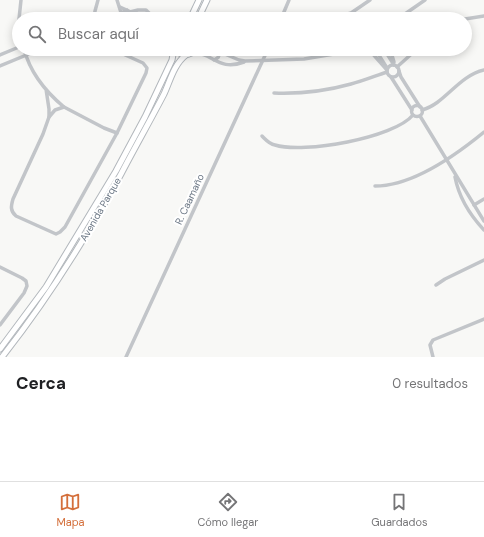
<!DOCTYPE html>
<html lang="es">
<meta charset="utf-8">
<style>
body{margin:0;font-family:"DM Sans",sans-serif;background:#f6f6f6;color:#202124}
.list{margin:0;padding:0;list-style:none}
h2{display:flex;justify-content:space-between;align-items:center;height:52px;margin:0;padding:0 16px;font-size:17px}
h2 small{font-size:13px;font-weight:400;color:#757577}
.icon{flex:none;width:22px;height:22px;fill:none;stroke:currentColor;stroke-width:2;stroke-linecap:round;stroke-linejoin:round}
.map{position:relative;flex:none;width:484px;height:357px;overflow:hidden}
.search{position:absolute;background:#fff;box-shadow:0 2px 10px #0003;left:12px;right:12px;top:12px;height:44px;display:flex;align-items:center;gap:10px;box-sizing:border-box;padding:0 14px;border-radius:22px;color:#757577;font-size:15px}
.sheet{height:124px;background:#fff}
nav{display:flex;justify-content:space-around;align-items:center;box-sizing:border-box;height:56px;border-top:1px solid #e0e0e0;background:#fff;font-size:11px;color:#757577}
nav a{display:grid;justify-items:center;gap:2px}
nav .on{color:#d46f3b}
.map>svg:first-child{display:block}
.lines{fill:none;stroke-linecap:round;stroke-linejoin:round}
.secondary-casing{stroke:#b2b7bc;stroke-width:7}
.street{stroke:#c2c5c9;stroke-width:3.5}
.secondary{stroke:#fff;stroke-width:5}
.labels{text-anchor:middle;stroke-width:4;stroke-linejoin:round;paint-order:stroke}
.street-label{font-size:10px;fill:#6a7684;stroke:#fff}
</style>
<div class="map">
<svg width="484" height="357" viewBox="0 0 484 357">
<rect width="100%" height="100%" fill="#f8f8f6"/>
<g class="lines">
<!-- secondary casing -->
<g class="secondary-casing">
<g id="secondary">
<path d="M190,19L199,0"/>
<path d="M198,19L207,0"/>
<path d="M174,49C181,56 190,57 196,49"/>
<path d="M0,349L46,287L116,171L145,117L172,60L174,49"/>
<path d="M2,357C47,300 86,238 121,174C135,147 150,121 164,94C170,81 174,64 186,55"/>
</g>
</g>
<!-- street -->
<g class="street">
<path d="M117,0L123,19"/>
<path d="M120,7L146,19"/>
<path d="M130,12L138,10H146L155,19"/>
<path d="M19,19L21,0"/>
<path d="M94,19L95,11L98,0"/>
<path d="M108,19L127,10"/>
<path d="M281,19L289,0"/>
<path d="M331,19L351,13L370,0"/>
<path d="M395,19L402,16L425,0"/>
<path d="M465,19L484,16"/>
<path d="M24,49C30,72 46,92 64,107L55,110L49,117V109L46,89"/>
<path d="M213,49L239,60L245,61L304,59L364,49"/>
<path d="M375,49L387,68"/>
<path d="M384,49L394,65"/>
<path d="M388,49L391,52L394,62"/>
<path d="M363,50L372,53L387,70"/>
<path d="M192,53C213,52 218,72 244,62"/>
<path d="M338,53L344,49"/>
<path d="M0,55L19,47"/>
<path d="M214,60C218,58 220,57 219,52"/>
<circle cx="393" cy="71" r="6"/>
<path d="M0,66L41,49"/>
<path d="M397,67L417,49"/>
<path d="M399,71L401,77L420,107"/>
<path d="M391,77L412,110"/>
<path d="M274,93C300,94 326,91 351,84C363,81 375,76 387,72"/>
<circle cx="417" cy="111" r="5.5"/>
<path d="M64,107L104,128L117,133"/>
<path d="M422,110C445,104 458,76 484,70"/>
<path d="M420,116L484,221"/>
<path d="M49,117L43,134L13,199C11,206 10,211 16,216L56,234L60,232L65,227L117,133L146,73L147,68L143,63L112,49"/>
<path d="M262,136C266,140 269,144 275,145C303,154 394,138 413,115"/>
<path d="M455,177C459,198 469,214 484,230"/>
<path d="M375,186C412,186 456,155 484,132"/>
<path d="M474,205L484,199"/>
<path d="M0,267L22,278L26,281L27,286L24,293L0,325"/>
<path d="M436,285L445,279L484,260"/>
<path d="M126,357L268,49"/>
<path d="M433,357L430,345L433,340L484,319"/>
</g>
<!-- secondary -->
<use href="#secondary" class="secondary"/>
</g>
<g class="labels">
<!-- street labels -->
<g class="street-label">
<text transform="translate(189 199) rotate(-65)" y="4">R. Caamaño</text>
<text transform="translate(100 209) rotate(-60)" y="4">Avenida Parque</text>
</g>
</g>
</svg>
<div class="search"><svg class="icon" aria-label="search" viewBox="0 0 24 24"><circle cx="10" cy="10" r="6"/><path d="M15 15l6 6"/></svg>Buscar aquí</div>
</div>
<section class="sheet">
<h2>Cerca<small>0 resultados</small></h2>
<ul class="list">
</ul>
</section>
<nav>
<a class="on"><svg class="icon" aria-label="map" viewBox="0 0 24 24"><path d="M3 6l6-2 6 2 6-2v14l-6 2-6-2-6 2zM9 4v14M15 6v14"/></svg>Mapa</a>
<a><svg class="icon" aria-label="directions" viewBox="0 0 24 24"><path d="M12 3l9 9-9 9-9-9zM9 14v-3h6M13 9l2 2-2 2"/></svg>Cómo llegar</a>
<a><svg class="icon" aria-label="saved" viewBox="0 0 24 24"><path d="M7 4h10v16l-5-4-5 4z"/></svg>Guardados</a>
</nav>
